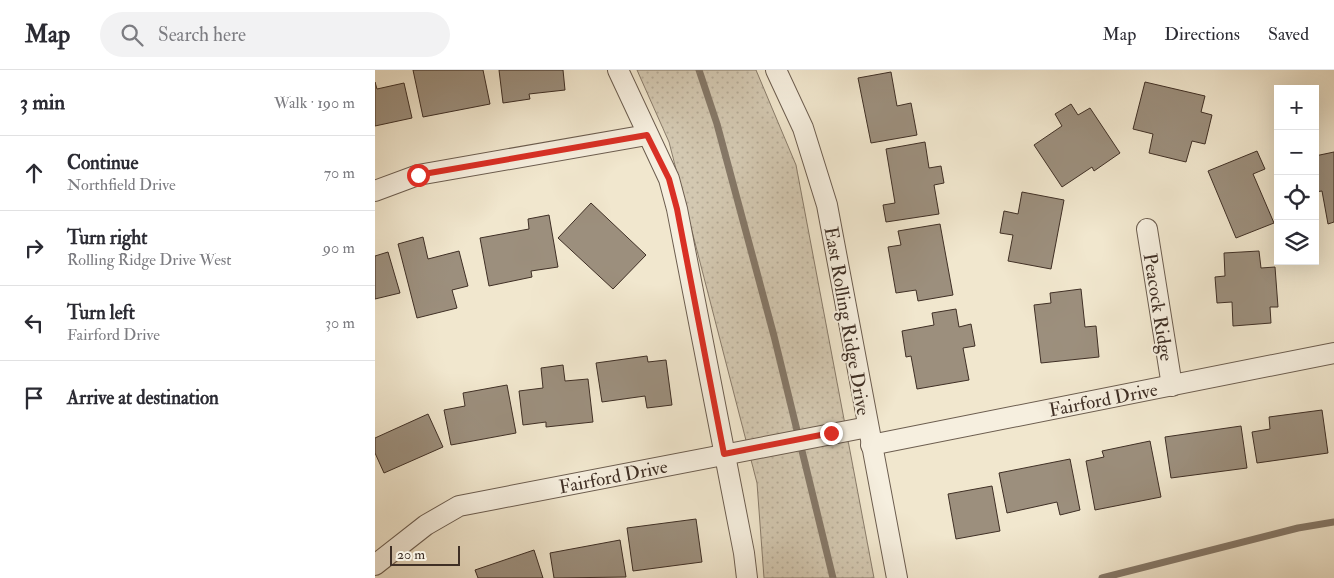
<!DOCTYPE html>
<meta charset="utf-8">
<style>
body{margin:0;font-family:"IM FELL Double Pica",serif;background:#f2f2f3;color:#2b2b33}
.controls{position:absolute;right:15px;top:15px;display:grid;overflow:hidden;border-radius:0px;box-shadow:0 5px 20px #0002}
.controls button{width:45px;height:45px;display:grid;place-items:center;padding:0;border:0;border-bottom:1px solid #e1e1e2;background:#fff;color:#2b2b33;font:25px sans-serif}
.scale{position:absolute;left:15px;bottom:12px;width:70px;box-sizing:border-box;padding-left:5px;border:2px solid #3f2f25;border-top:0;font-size:14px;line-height:18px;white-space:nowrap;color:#3f2f25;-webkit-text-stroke:4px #f6efdf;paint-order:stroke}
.stop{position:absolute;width:15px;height:15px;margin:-11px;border:4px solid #d93025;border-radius:50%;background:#fff}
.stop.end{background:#d93025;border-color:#fff;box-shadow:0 1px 5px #0008}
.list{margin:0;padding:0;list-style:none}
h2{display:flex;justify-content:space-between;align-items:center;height:65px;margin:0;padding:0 20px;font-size:21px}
h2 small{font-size:16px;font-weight:400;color:#7c7c81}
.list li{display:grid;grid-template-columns:32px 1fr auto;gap:15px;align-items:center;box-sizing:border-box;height:75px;padding:0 20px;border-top:1px solid #e1e1e2}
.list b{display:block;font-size:19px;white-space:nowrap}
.list p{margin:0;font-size:16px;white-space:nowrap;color:#7c7c81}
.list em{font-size:16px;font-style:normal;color:#7c7c81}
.icon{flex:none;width:28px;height:28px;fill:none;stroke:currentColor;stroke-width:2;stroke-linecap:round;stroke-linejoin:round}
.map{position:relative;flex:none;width:959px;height:508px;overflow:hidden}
header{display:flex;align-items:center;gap:30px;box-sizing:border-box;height:70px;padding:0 25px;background:#fff;border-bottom:1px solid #e1e1e2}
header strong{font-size:24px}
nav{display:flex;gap:28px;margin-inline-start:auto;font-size:18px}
.search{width:350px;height:45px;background:#f2f2f3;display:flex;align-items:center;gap:12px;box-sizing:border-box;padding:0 18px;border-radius:28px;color:#7c7c81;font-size:19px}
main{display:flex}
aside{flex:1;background:#fff}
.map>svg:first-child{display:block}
.grass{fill:url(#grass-dots);stroke:#897c6b}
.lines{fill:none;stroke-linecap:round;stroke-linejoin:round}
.stream{stroke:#857868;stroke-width:7}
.building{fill:#9c8f7d;stroke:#3f2f25}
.street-casing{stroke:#6c5d4f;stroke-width:22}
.street{stroke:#f6efdf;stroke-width:20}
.route{stroke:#d93025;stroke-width:6}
.labels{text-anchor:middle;stroke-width:4;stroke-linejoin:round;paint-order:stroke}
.street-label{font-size:19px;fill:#3f2f25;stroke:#f6efdf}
</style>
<header>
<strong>Map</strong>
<div class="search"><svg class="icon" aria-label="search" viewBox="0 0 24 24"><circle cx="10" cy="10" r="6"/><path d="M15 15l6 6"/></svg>Search here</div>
<nav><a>Map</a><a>Directions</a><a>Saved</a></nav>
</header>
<main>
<aside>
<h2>3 min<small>Walk · 190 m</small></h2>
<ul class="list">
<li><svg class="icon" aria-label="ahead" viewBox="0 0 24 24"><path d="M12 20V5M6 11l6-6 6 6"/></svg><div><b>Continue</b><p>Northfield Drive</p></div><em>70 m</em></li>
<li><svg class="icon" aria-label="right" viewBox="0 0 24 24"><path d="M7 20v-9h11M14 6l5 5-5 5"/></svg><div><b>Turn right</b><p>Rolling Ridge Drive West</p></div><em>90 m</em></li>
<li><svg class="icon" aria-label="left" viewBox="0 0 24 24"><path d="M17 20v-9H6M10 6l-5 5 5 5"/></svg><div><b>Turn left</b><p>Fairford Drive</p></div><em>30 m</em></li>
<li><svg class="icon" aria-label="arrive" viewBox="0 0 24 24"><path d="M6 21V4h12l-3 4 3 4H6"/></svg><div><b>Arrive at destination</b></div></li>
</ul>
</aside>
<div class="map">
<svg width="959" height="508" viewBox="0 0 959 508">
<defs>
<pattern id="grass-dots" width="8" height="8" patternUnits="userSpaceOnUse" patternTransform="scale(1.25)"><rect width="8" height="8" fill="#d3c8b1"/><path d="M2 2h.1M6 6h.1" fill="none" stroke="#b6ac98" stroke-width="1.8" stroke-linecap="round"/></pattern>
</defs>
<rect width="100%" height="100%" fill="#f1e7ce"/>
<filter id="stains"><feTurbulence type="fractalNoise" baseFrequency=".004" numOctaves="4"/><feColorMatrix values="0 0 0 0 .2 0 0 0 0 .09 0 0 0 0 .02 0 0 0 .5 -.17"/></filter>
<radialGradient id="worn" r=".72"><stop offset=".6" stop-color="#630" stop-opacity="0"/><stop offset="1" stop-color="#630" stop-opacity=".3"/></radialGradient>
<!-- grass -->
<path class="grass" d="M262,0H381L421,95L499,508H389L382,413L294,72Z"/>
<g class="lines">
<!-- stream -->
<g class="stream">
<path d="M324,0L342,54L399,266L458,508"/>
<path d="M727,508L923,458L959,452"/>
</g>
</g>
<!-- building -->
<g class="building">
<path d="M38,0H108L115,34L48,47Z"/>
<path d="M124,0H188L190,20L154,24L155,29L128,33Z"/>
<path d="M516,2L522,36L536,33L542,65L496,73L483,8Z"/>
<path d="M0,12L2,19L29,13L37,48L0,56Z"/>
<path d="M770,12L830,26L826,42L837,45L830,74L817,71L811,92L774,83L778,64L758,59Z"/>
<path d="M696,34L703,45L715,38L745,83L719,101L717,97L687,117L659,75L687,56L680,44Z"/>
<path d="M550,72L554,98L566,96L569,113L559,115L564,144L511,152L508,135L520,133L511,79Z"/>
<path d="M882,81L890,99L878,104L899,153L861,168L833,101Z"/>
<path d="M959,82V152L953,154L947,121L940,122V86Z"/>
<path d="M647,122L689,130L676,199L633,191L638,165L625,163L629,141L643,144Z"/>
<path d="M216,133L271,185L238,219L183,168Z"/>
<path d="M174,145L183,197L156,201L157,207L114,216L105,168L154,159L153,149Z"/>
<path d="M565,154L578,225L543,231L541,220L521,223L513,177L526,175L523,161Z"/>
<path d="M48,167L53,189L84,181L93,216L77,220L82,238L42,248L23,174Z"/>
<path d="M884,181L886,198L900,197L903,237H895L896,253L858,256L857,232L842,233L840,207L850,206L849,183Z"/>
<path d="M13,182L25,223L0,229V186Z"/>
<path d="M706,219L710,257L721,256L724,287L666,293L659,235L676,233L675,223Z"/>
<path d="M581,239L584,257L596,254L600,276L588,278L594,310L542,319L536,286L531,287L527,261L559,255L557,243Z"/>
<path d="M272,286L273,292L291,290L297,335L272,338L270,326L227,332L221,293Z"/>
<path d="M188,295L190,311L213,309L218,352L171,357V352L148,355L144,321L168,318L166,298Z"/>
<path d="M132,315L141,363L76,375L69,340L90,336L88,323Z"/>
<path d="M947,340L953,383L882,393L877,362L895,359L894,347Z"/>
<path d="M53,344L68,377L9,403L0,383V368Z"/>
<path d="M866,356L872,398L796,408L790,367Z"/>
<path d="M775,371L786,427L720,440L711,391L729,387L727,381Z"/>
<path d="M695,389L705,440L685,445L682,432L632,443L624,403Z"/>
<path d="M617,416L625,461L581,469L573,424Z"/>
<path d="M321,449L327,492L258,501L252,458Z"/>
<path d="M245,470L251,507L179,508L175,483Z"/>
<path d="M159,480L168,508H103L100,500Z"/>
</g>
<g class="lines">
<!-- street casing -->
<g class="street-casing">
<g id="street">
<path d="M243,0L294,109L302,139L369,483L372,508"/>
<path d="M401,0L428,58L452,135L522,508"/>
<path d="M0,121L43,105L272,65"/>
<path d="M772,159L797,316"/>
<path d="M496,375L959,283"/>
<path d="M0,495L51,455L84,436L493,357"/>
</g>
</g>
<!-- street -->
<use href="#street" class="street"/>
</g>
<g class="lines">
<!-- route -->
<path class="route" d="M43,105L272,65L294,109L302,139L349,384L456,363"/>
</g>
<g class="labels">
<!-- street labels -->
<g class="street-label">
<text transform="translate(784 237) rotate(81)" y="7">Peacock Ridge</text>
<text transform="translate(473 251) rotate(80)" y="7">East Rolling Ridge Drive</text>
<text transform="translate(728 329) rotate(-11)" y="7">Fairford Drive</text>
<text transform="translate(238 406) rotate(-11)" y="7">Fairford Drive</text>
</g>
</g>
<rect width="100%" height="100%" filter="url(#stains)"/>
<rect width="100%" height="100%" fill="url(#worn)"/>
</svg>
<div class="controls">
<button>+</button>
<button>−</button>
<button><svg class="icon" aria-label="locate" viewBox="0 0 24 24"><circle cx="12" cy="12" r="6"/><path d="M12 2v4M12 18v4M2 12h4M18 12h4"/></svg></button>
<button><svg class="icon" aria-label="layers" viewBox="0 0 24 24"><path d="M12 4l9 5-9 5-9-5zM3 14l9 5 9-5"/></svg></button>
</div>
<div class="scale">20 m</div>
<div class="stop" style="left:43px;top:105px"></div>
<div class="stop end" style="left:456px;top:363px"></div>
</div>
</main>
